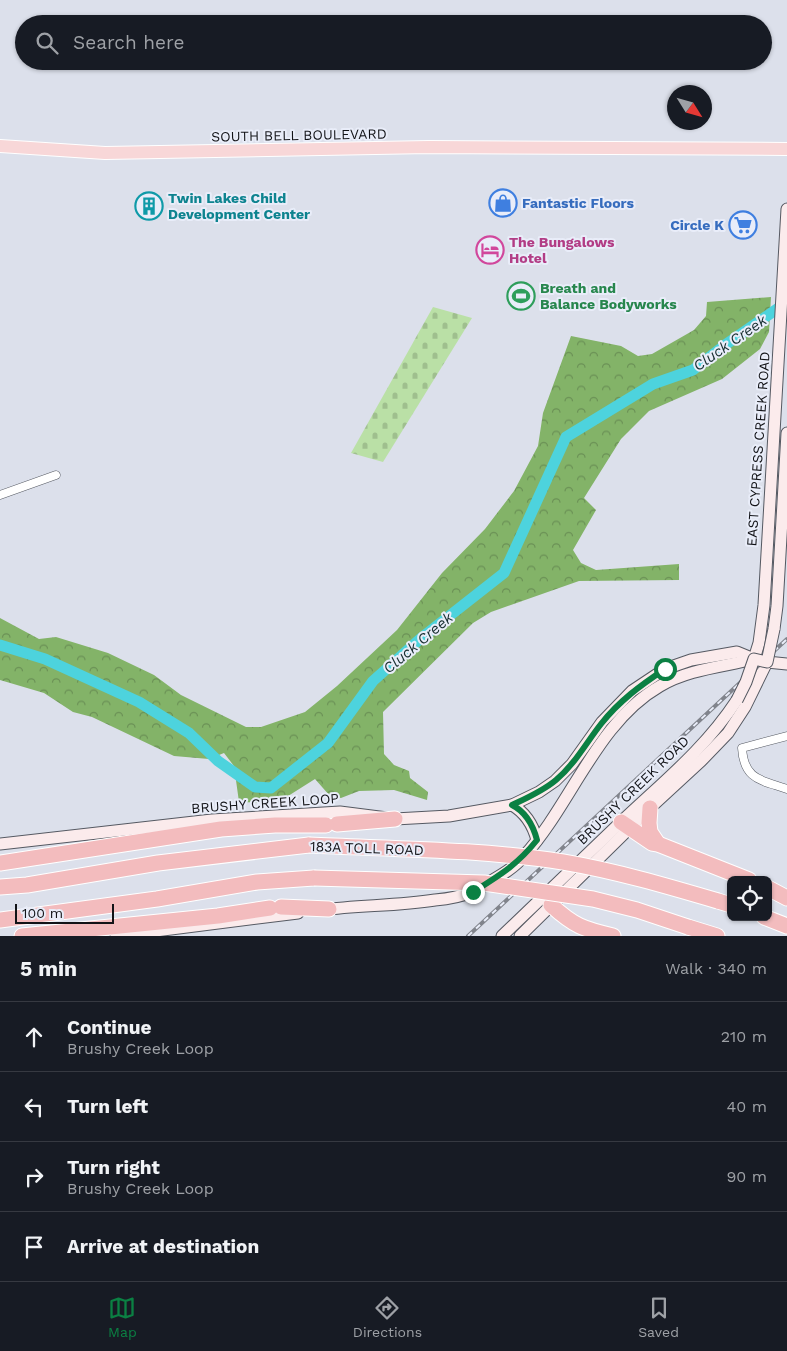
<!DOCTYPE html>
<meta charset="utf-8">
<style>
body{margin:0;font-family:"Work Sans",sans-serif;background:#20242c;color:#f1f3f6}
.controls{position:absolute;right:15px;bottom:15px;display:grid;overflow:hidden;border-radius:8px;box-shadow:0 1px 4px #0004}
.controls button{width:45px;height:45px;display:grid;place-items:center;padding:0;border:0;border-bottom:1px solid #363941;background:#171b24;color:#f1f3f6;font:25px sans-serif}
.compass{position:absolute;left:667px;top:85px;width:45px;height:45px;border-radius:50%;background:#171b24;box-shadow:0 1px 4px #0004;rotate:127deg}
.scale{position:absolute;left:15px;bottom:12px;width:99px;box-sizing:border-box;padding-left:5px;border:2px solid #121317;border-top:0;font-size:14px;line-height:18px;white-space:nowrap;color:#121317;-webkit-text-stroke:4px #e9edf9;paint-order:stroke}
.stop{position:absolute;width:15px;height:15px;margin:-11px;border:4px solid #0b8043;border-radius:50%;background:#fff}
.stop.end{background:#0b8043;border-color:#fff;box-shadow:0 1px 5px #0008}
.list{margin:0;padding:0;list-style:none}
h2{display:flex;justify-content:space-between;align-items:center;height:65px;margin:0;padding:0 20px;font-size:21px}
h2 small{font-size:16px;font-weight:400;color:#9ea1a6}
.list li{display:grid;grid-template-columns:32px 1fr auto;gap:15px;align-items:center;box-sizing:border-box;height:70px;padding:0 20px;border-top:1px solid #363941}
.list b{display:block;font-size:19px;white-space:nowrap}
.list p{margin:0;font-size:16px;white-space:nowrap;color:#9ea1a6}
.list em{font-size:16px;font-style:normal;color:#9ea1a6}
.icon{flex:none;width:28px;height:28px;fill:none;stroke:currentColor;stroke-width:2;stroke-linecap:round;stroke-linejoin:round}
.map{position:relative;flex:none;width:787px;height:936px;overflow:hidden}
.search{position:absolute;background:#171b24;box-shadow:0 1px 4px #0004;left:15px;right:15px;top:15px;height:55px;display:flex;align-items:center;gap:12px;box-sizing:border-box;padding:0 18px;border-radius:28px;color:#9ea1a6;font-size:19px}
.sheet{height:345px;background:#171b24}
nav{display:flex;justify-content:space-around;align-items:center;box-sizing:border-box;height:70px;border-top:1px solid #363941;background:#171b24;font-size:14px;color:#9ea1a6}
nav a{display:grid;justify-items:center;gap:2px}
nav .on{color:#0b8043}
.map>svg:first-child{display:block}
.forest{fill:url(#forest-crowns)}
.cemetery{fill:url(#cemetery-stones)}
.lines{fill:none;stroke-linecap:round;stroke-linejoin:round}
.river{stroke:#4dd3dd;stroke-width:11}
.street-casing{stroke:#555962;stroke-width:9}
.secondary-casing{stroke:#555962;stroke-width:13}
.primary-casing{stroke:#fff;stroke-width:14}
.highway-casing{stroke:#fff;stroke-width:17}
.street{stroke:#fff;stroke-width:8}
.secondary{stroke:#fbebec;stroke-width:11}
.primary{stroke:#f8d7d8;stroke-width:12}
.highway{stroke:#f3bcbe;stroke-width:15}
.rail-casing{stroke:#81848c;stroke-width:4}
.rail{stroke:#e9edf9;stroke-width:2;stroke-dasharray:5.5;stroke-linecap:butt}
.secondary-bridge-casing{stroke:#555962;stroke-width:13;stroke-linecap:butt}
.highway-bridge-casing{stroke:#fff;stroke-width:17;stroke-linecap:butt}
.secondary-bridge{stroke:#fbebec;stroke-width:11}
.highway-bridge{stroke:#f3bcbe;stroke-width:15}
.route{stroke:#0b8043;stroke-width:6}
.labels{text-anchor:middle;stroke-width:4;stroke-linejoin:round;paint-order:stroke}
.street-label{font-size:14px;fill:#121317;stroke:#e9edf9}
.culture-label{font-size:14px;font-weight:bold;fill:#0d838f;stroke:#e9edf9;text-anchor:start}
.shop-label{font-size:14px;font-weight:bold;fill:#366cbe;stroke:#e9edf9;text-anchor:start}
.hotel-label{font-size:14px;font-weight:bold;fill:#b23c85;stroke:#e9edf9;text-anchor:start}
.leisure-label{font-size:14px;font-weight:bold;fill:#27864d;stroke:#e9edf9;text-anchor:start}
.water-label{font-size:15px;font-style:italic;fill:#172e30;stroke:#e9edf9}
</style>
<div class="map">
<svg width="787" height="936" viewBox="0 0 787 936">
<defs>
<pattern id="forest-crowns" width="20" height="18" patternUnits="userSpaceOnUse" patternTransform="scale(1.25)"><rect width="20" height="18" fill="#83b368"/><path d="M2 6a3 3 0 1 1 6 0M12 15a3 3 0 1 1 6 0" fill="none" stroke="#6a9055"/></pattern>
<pattern id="cemetery-stones" width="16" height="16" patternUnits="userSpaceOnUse" patternTransform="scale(1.25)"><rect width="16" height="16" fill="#bae0a6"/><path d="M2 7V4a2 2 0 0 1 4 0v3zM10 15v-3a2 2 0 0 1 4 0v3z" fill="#9fbf8e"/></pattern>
</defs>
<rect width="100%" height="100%" fill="#dce0eb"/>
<!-- forest -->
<path class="forest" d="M771,297L769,332L760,349L722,379L649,411L621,439L584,498L596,510L573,550L581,563L596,570L679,564V580L579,581L491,612L473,623L383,712L384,754L394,765L409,771L410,778L428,792L427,800L394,790L359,791L341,798L330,796L315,779L277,803L239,802L234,766L224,753L209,759L174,756L92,717L73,712L44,693L0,680V618L39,639L56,637L108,653L154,675L181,695L246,727H261L305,712L337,686L397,630L442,573L485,529L514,491L538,446L543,413L571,336L621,346L638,356L652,354L694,330L706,316L707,302Z"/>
<!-- cemetery -->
<path class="cemetery" d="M433,307L472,318L383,462L351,453Z"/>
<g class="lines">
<!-- river -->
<path class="river" d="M0,645L45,659L139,702L189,733L218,761L255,787L271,788L328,743L373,681L420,639L504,573L566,437L653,384L693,370L725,345L787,302"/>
<!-- street casing -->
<g class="street-casing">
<g id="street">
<path d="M0,495L56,475"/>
<path d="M787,736L742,748C744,780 761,780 787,789"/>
</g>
</g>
<!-- secondary casing -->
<g class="secondary-casing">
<g id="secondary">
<path d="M774,629L777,606L787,433"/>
<path d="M754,659L759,643L764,605L787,209"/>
<path d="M512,805C526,813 533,825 537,840"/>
<path d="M0,844L212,820L340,812L395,819L449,816L512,805L539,792L555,781L572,764L602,722L632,691L665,669L691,660L737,652L754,659"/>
<path d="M322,910C359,905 397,906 435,900C447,899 460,897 471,892C478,890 485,885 491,881C503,874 515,867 524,856C571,805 597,722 660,686C689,669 722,667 754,659"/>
<path d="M116,936L298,913"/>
<path d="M502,936C542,898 581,860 621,822C663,782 704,750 737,700"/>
<path d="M520,936L650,808L701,761L728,733L745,707L767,662L787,664"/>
</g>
</g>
<!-- primary casing -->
<g class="primary-casing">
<path id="primary" d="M0,146L105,153L429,147L787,149"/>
</g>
<!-- highway casing -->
<g class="highway-casing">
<g id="highway">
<path d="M650,808L649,823L650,832L658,844"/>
<path d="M621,822L652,843L658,844L749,880"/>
<path d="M337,824L395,819"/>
<path d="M0,863L221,829L275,825H326"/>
<path d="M0,887L27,885L158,863L309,845"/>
<path d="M768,888L787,898"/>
<path d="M718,901L731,905"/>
<path d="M551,905C574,926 583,929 613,936"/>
<path d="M281,907L329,909"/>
<path d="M764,917L787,926"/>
<path d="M0,920L157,899L257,882L314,878"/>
<path d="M688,927L717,936"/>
<path d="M22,936L218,916L270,908"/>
</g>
</g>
<!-- street -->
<use href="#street" class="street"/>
<!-- secondary -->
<use href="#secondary" class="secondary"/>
<!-- primary -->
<use href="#primary" class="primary"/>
<!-- highway -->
<use href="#highway" class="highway"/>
<!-- rail casing -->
<g class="rail-casing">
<path id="rail" d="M468,936L787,639"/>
</g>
<!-- rail -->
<use href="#rail" class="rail"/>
<!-- secondary-bridge casing -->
<g class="secondary-bridge-casing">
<path id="secondary-bridge" d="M737,700L746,682L754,659L767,662L774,629"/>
</g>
<!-- highway-bridge casing -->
<g class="highway-bridge-casing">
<g id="highway-bridge">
<path d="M309,845C394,849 480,849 563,862C616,871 667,886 718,901"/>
<path d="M314,878L484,883L593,899L637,910L688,927"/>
</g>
</g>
<!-- secondary-bridge -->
<use href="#secondary-bridge" class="secondary-bridge"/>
<!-- highway-bridge -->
<use href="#highway-bridge" class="highway-bridge"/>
</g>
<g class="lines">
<!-- route -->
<path class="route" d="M473,892C500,875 517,865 537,840C533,825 526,812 512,805C527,798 543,791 556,780C575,764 586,743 601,724C619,701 641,685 665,669"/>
</g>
<!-- icons -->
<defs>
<g id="shop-ring" transform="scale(1.4375)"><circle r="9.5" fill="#e9edf9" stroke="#3f7fe0" stroke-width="1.5"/><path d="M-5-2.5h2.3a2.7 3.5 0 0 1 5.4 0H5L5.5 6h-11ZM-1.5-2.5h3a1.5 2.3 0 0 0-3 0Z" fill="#3f7fe0"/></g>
<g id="building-ring" transform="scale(1.4375)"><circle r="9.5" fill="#e9edf9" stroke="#0f9aa8" stroke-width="1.5"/><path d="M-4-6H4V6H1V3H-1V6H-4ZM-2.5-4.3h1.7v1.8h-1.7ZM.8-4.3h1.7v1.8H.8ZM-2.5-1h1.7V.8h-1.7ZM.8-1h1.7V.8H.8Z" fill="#0f9aa8"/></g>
<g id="supermarket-ring" transform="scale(1.4375)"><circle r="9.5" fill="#e9edf9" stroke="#3f7fe0" stroke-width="1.5"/><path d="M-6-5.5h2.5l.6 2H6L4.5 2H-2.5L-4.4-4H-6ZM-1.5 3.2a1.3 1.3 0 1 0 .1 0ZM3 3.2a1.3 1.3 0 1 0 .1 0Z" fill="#3f7fe0"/></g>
<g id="hotel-ring" transform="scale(1.4375)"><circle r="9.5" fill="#e9edf9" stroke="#d1479c" stroke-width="1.5"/><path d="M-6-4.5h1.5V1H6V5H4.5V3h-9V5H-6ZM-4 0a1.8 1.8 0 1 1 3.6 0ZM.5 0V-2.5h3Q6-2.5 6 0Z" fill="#d1479c"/></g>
<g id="stadium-ring" transform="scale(1.4375)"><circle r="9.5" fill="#e9edf9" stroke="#2e9e5b" stroke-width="1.5"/><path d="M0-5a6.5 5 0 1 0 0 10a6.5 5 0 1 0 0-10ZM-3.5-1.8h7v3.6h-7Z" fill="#2e9e5b"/></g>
</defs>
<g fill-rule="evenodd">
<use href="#shop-ring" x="503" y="203"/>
<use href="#building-ring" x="149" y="206"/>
<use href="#supermarket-ring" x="743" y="225"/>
<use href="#hotel-ring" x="490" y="250"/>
<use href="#stadium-ring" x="521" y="296"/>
</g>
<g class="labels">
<!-- street labels -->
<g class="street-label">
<text transform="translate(299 135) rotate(-1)" y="5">SOUTH BELL BOULEVARD</text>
<text transform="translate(758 449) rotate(-86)" y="5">EAST CYPRESS CREEK ROAD</text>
<text transform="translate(633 790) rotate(-44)" y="5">BRUSHY CREEK ROAD</text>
<text transform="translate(265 803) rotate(-4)" y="5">BRUSHY CREEK LOOP</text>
<text transform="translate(367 848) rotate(2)" y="5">183A TOLL ROAD</text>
</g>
<!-- culture labels -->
<g class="culture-label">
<text x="168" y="203">Twin Lakes Child<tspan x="168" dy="16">Development Center</tspan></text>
</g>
<!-- shop labels -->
<g class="shop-label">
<text x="522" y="208">Fantastic Floors</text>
<text x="724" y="230" text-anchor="end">Circle K</text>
</g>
<!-- hotel labels -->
<g class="hotel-label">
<text x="509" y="247">The Bungalows<tspan x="509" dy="16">Hotel</tspan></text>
</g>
<!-- leisure labels -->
<g class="leisure-label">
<text x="540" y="293">Breath and<tspan x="540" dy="16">Balance Bodyworks</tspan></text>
</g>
<!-- water labels -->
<g class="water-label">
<text transform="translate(730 343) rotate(-35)" y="5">Cluck Creek</text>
<text transform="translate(418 643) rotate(-40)" y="5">Cluck Creek</text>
</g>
</g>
</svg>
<div class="controls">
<button><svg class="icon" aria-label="locate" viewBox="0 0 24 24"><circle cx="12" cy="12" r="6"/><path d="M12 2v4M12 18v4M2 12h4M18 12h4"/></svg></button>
</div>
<svg class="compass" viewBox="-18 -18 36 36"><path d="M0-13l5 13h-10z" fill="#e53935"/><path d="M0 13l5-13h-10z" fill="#9ea1a6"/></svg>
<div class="scale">100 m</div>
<div class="stop" style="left:665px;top:669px"></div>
<div class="stop end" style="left:473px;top:892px"></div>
<div class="search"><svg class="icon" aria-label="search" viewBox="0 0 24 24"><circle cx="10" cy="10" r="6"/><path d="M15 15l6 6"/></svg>Search here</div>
</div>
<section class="sheet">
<h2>5 min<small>Walk · 340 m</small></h2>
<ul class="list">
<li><svg class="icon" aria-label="ahead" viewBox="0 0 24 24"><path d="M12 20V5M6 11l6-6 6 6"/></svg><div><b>Continue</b><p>Brushy Creek Loop</p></div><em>210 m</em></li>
<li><svg class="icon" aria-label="left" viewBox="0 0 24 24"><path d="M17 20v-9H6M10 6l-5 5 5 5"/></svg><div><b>Turn left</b></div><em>40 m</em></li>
<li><svg class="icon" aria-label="right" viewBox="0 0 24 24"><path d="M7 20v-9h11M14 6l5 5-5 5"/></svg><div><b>Turn right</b><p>Brushy Creek Loop</p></div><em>90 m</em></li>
<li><svg class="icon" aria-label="arrive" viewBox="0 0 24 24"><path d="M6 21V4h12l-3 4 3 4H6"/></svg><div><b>Arrive at destination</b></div></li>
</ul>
</section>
<nav>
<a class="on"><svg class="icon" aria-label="map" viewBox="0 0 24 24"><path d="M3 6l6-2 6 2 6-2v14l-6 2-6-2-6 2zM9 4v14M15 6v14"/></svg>Map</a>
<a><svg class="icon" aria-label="directions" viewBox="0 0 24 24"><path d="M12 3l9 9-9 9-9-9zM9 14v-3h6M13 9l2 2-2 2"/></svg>Directions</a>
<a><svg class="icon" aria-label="saved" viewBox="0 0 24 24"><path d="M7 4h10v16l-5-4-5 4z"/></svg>Saved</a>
</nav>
